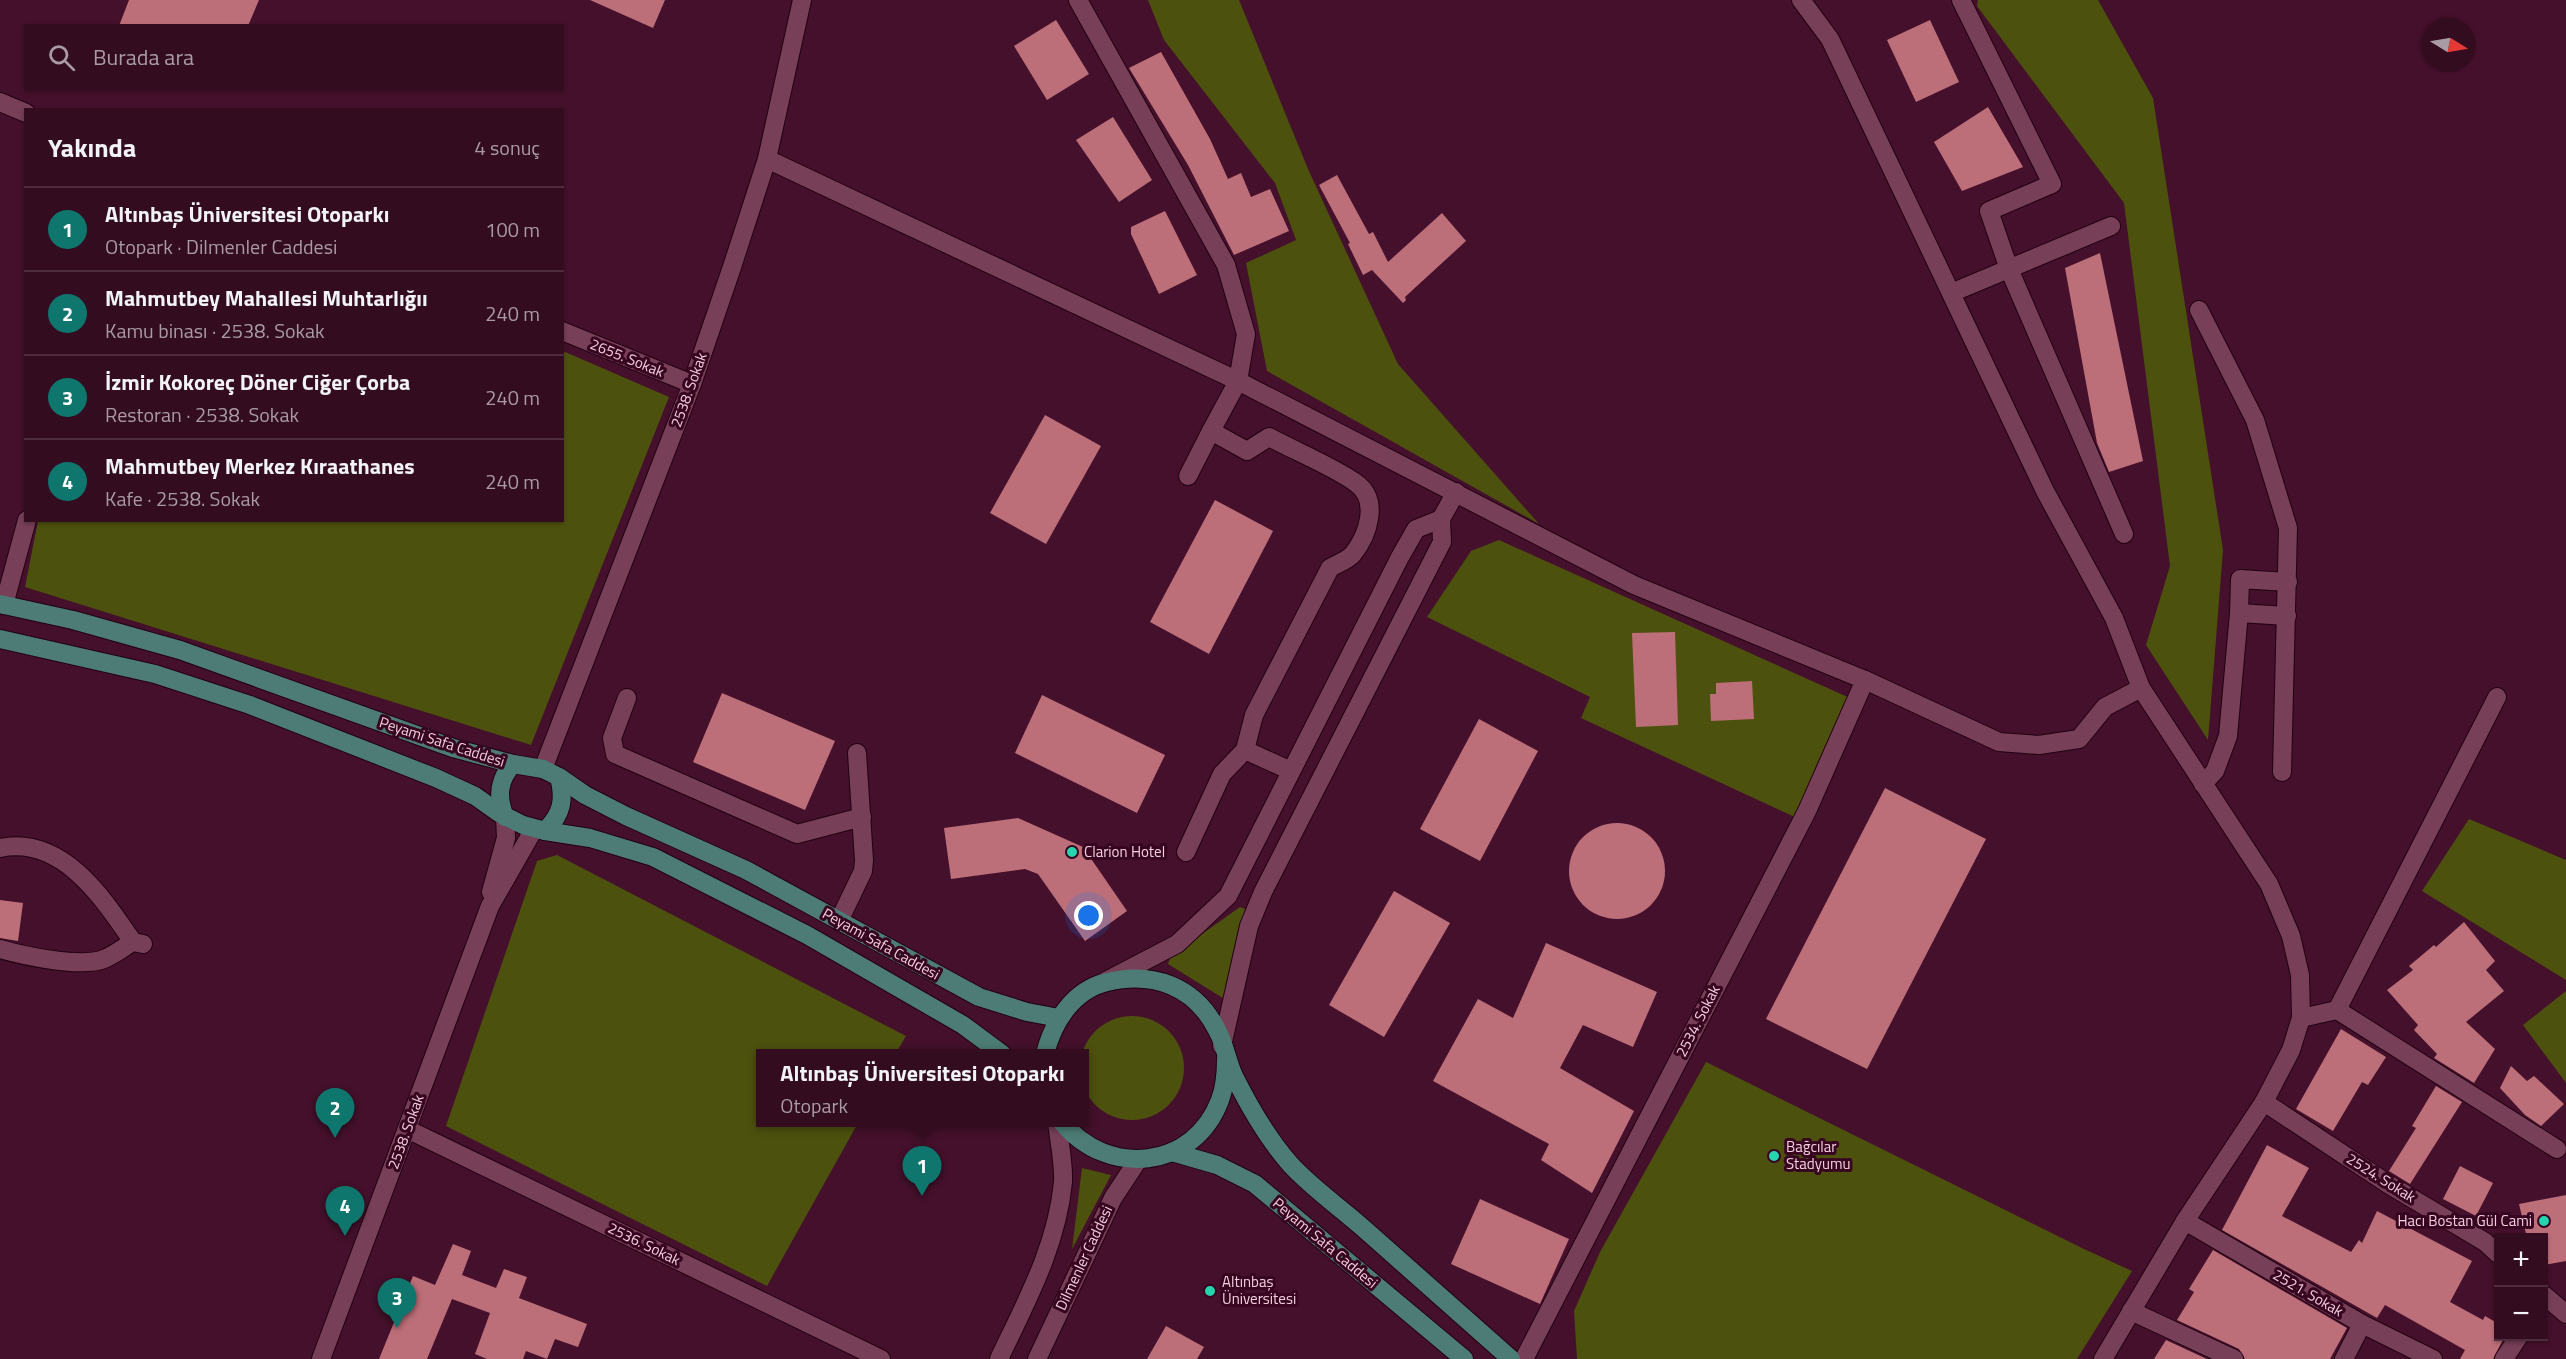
<!DOCTYPE html>
<html lang="tr">
<meta charset="utf-8">
<style>
body{margin:0;font-family:"Titillium Web",sans-serif;background:#3e1a2d;color:#f1f3f6}
.controls{position:absolute;right:18px;bottom:18px;display:grid;overflow:hidden;border-radius:0px;box-shadow:0 2px 4px #0004}
.controls button{width:54px;height:54px;display:grid;place-items:center;padding:0;border:0;border-bottom:2px solid #4e2c3e;background:#330c20;color:#f1f3f6;font:30px sans-serif}
.compass{position:absolute;left:2422px;top:18px;width:54px;height:54px;border-radius:50%;background:#330c20;box-shadow:0 2px 4px #0004;rotate:101deg}
.you{position:absolute;left:1089px;top:916px;width:21px;height:21px;margin:-15px;border:4px solid #fff;border-radius:50%;background:#1a73e8;box-shadow:0 0 0 9px #1a73e833}
.badge{display:grid;place-items:center;width:39px;height:39px;border-radius:50%;background:#0f766e;color:#fff;font-size:20px;font-weight:700}
.pin{position:absolute;translate:-50% -50px;filter:drop-shadow(0 2px 3px #0008)}
.pin::after{content:'';position:absolute;top:32px;width:21px;height:18px;background:inherit;clip-path:polygon(0 0,100% 0,50% 100%)}
.popup{position:absolute;left:756px;top:1049px;width:333px;height:78px;box-sizing:border-box;display:grid;place-content:center;border-radius:0px;background:#330c20;filter:drop-shadow(0 2px 4px #0005);font-size:20px;white-space:nowrap;color:#a99ba5}
.popup b{font-size:22px;color:#f1f3f6}
.popup::after{content:'';position:absolute;left:50%;top:100%;margin-left:-12px;border:12px solid transparent;border-top-color:#330c20}
.list{margin:0;padding:0;list-style:none}
h2{display:flex;justify-content:space-between;align-items:center;height:78px;margin:0;padding:0 24px;font-size:26px}
h2 small{font-size:20px;font-weight:400;color:#a99ba5}
.list li{display:grid;grid-template-columns:39px 1fr auto;gap:18px;align-items:center;box-sizing:border-box;height:84px;padding:0 24px;border-top:2px solid #4e2c3e}
.list b{display:block;font-size:22px;white-space:nowrap}
.list p{margin:0;font-size:20px;white-space:nowrap;color:#a99ba5}
.list em{font-size:20px;font-style:normal;color:#a99ba5}
.icon{flex:none;width:33px;height:33px;fill:none;stroke:currentColor;stroke-width:2;stroke-linecap:round;stroke-linejoin:round}
.map{position:relative;flex:none;width:2566px;height:1359px;overflow:hidden}
.search{position:absolute;background:#330c20;box-shadow:0 2px 4px #0004;left:24px;top:24px;width:540px;height:66px;display:flex;align-items:center;gap:15px;box-sizing:border-box;padding:0 21px;border-radius:0px;color:#a99ba5;font-size:22px}
.panel{position:absolute;background:#330c20;box-shadow:0 2px 4px #0004;left:24px;top:108px;width:540px;height:414px;border-radius:0px}
.map>svg:first-child{display:block}
.green{fill:#4d510e}
.building{fill:#bd6f79}
.lines{fill:none;stroke-linecap:round;stroke-linejoin:round}
.minor-casing{stroke:#230112;stroke-width:20}
.major-casing{stroke:#230112;stroke-width:20}
.minor{stroke:#773f58;stroke-width:18}
.major{stroke:#4c7c75;stroke-width:18}
.poi-dot{fill:#26d5ae;stroke:#380521;stroke-width:2}
.labels{text-anchor:middle;stroke-width:6;stroke-linejoin:round;paint-order:stroke}
.street-label{font-size:15px;fill:#f2cfdd;stroke:#380521}
.poi-label{font-size:15px;fill:#f2cfdd;stroke:#380521;text-anchor:start}
</style>
<div class="map">
<svg width="2566" height="1359" viewBox="0 0 2566 1359">
<rect width="100%" height="100%" fill="#44102b"/>
<!-- green -->
<g class="green">
<path d="M1148,0H1239L1308,169L1398,364L1539,524L1267,371L1246,263L1296,240L1275,183L1164,40Z"/>
<path d="M1978,0H2098L2153,98L2223,550L2208,740L2146,645L2170,566L2124,203L1977,6Z"/>
<path d="M563,351L669,397L531,745L25,587L38,521L562,520Z"/>
<path d="M1499,540L1852,699L1799,819L1581,718L1590,697L1427,617L1471,551Z"/>
<path d="M2469,819L2566,860V980L2422,891Z"/>
<path d="M557,855L906,1036L896,1053L760,1054V1122L858,1123L767,1286L446,1126L537,861Z"/>
<path d="M1240,907L1245,909L1226,1000L1168,964L1171,956Z"/>
<path d="M2566,991V1083L2523,1025Z"/>
<circle cx="1132" cy="1068" r="52"/>
<path d="M1706,1062L2084,1249L2132,1271L2077,1359H1577L1574,1311L1600,1252Z"/>
<path d="M1082,1168L1111,1175L1072,1249Z"/>
</g>
<!-- building -->
<g class="building">
<path d="M129,0H259L248,26H119Z"/>
<path d="M590,0H665L653,28Z"/>
<path d="M1056,20L1089,74L1047,100L1014,46Z"/>
<path d="M1930,20L1959,82L1916,102L1887,40Z"/>
<path d="M1161,52L1210,139L1228,179L1241,173L1251,197L1270,189L1289,231L1234,255L1188,165L1129,68Z"/>
<path d="M1988,107L2023,167L1962,191L1934,142Z"/>
<path d="M1113,117L1152,180L1119,202L1076,140Z"/>
<path d="M1337,175L1369,234L1373,232L1388,262L1442,213L1466,241L1405,297L1406,300L1403,303L1372,270L1363,275L1348,244L1350,243L1319,185Z"/>
<path d="M1165,211L1197,275L1159,294L1131,234V227Z"/>
<path d="M2100,253L2143,461L2109,472L2097,443L2065,268Z"/>
<path d="M1045,415L1101,446L1046,544L990,513Z"/>
<path d="M1215,500L1273,531L1209,654L1150,622Z"/>
<path d="M1675,632L1678,725L1636,727L1632,633Z"/>
<path d="M1752,681L1754,719L1711,721L1710,694H1716V683Z"/>
<path d="M722,693L835,741L805,810L693,762Z"/>
<path d="M1042,695L1165,755L1137,813L1015,753Z"/>
<path d="M1479,719L1538,751L1480,861L1420,829Z"/>
<path d="M1885,788L1986,839L1867,1069L1766,1019Z"/>
<path d="M1018,818L1083,847L1127,911L1085,941L1038,874L1025,869L951,879L944,828Z"/>
<circle cx="1617" cy="871" r="48"/>
<path d="M1394,891L1450,923L1384,1037L1329,1005Z"/>
<path d="M0,900L23,903L18,941L0,938Z"/>
<path d="M2464,922L2495,961L2486,970L2504,991L2466,1022L2495,1049L2474,1083L2434,1058L2437,1054L2414,1030L2418,1025L2387,990L2413,970L2409,966L2434,945L2436,947Z"/>
<path d="M1546,943L1657,992L1633,1047L1583,1025L1560,1068L1634,1111L1592,1193L1541,1160L1549,1144L1433,1081L1478,999L1513,1018Z"/>
<path d="M2341,1029L2386,1057L2368,1085L2362,1082L2333,1131L2296,1109Z"/>
<path d="M2511,1066L2527,1081L2534,1076L2564,1104L2541,1126L2525,1115L2500,1088Z"/>
<path d="M2436,1086L2462,1102L2410,1184L2389,1171L2416,1128L2412,1126Z"/>
<path d="M2267,1145L2309,1168L2282,1216L2351,1252L2359,1240L2362,1243L2377,1211L2472,1261L2450,1302L2483,1320L2485,1316L2499,1324V1336H2505L2493,1359H2460L2465,1350L2385,1305L2377,1318L2222,1230Z"/>
<path d="M2460,1166L2493,1183L2476,1216L2443,1199Z"/>
<path d="M2566,1195V1261L2544,1265V1238H2527L2519,1204Z"/>
<path d="M1480,1199L1569,1239L1540,1304L1451,1264Z"/>
<path d="M453,1244L471,1251L462,1275L496,1288L504,1269L527,1277L519,1298L587,1324L578,1347L555,1339L547,1359L526,1351L523,1359H487L475,1354L490,1313L452,1299L427,1359H379L413,1276L435,1285Z"/>
<path d="M2213,1250L2347,1328L2330,1359H2245L2239,1349L2177,1320L2194,1292L2189,1289Z"/>
<path d="M1166,1326L1204,1347L1197,1359H1147Z"/>
<path d="M2166,1340L2207,1359H2154Z"/>
</g>
<g class="lines">
<!-- minor casing -->
<g class="minor-casing">
<g id="minor">
<path d="M1078,0L1226,265L1246,334L1238,381L1211,431L1247,451L1269,437C1295,451 1334,467 1356,483C1380,500 1368,535 1353,554C1348,560 1337,564 1330,568L1254,715L1245,750L1222,774L1186,852"/>
<path d="M1801,0L1830,39L2045,491L2114,618L2141,688L2269,884L2291,936L2300,975L2301,1018L2291,1050L2264,1102L2185,1221L2103,1359"/>
<path d="M1961,0L2052,184L1989,211L2009,269L2124,534"/>
<path d="M0,102L26,113"/>
<path d="M767,159L1238,381L1634,585L1865,680L1999,742L2039,745L2079,739L2105,707L2141,688"/>
<path d="M1951,293L2111,226"/>
<path d="M2199,310L2255,420L2288,528L2282,772"/>
<path d="M562,331L692,384"/>
<path d="M1188,476L1211,431"/>
<path d="M4,605L27,520"/>
<path d="M2239,613L2287,616"/>
<path d="M627,698L612,738L615,754L797,834L862,817"/>
<path d="M1245,750L1291,771"/>
<path d="M543,769L692,384L732,267L767,159L802,0"/>
<path d="M2203,784L2215,771L2228,736L2239,613L2240,579L2288,582"/>
<path d="M0,848C62,835 103,898 133,942"/>
<path d="M491,892L506,838L505,817"/>
<path d="M839,921L863,871L864,860L857,753"/>
<path d="M0,949C24,956 81,968 104,959C114,955 124,947 133,942L143,944"/>
<path d="M1106,981L1177,944L1228,896L1400,557L1416,529L1441,519"/>
<path d="M2337,1010L2497,697"/>
<path d="M2301,1018L2337,1010L2557,1149"/>
<path d="M1222,1046L1249,926L1263,892L1442,542L1441,519L1456,492"/>
<path d="M2264,1102L2388,1184L2485,1242L2498,1254"/>
<path d="M407,1129L881,1359"/>
<path d="M2185,1221L2362,1324L2433,1359"/>
<path d="M2544,1295L2566,1314"/>
<path d="M2131,1311L2234,1359"/>
<path d="M321,1359L490,906L534,829"/>
<path d="M999,1359C1026,1302 1057,1246 1063,1182C1064,1163 1059,1141 1057,1122"/>
<path d="M1037,1359L1113,1198L1138,1160"/>
<path d="M1524,1359L1807,811L1865,680"/>
<path d="M2344,1359L2362,1324"/>
<path d="M2504,1359L2519,1336"/>
</g>
</g>
<!-- major casing -->
<g class="major-casing">
<g id="major">
<path d="M0,604L73,620L180,650L453,748L513,764L543,769L559,777L585,795L626,816L746,870L979,997L1027,1012L1059,1018"/>
<path d="M0,639L155,674L250,705L436,778L475,796L499,813L523,825L545,831L590,838L653,857L807,935L963,1025L1002,1054"/>
<path d="M505,817C497,797 498,780 513,764"/>
<path d="M545,831C562,814 565,800 559,777"/>
<path d="M1045,1054C1053,1022 1073,990 1107,982C1153,971 1195,986 1217,1030C1225,1044 1227,1061 1234,1076C1249,1106 1268,1139 1290,1164C1311,1187 1338,1206 1362,1227C1411,1271 1461,1315 1511,1359"/>
<path d="M1062,1122C1107,1178 1194,1170 1220,1100C1225,1087 1226,1073 1226,1059"/>
<path d="M1172,1152L1217,1165L1255,1184L1464,1359"/>
</g>
</g>
<!-- minor -->
<use href="#minor" class="minor"/>
<!-- major -->
<use href="#major" class="major"/>
</g>
<!-- markers -->
<g class="poi-dot">
<circle cx="1072" cy="852" r="6"/>
<circle cx="1774" cy="1156" r="6"/>
<circle cx="2544" cy="1221" r="6"/>
<circle cx="1210" cy="1291" r="6"/>
</g>
<g class="labels">
<!-- street labels -->
<g class="street-label">
<text transform="translate(627 358) rotate(22)" y="5">2655. Sokak</text>
<text transform="translate(689 390) rotate(-70)" y="5">2538. Sokak</text>
<text transform="translate(442 742) rotate(18)" y="5">Peyami Safa Caddesi</text>
<text transform="translate(881 944) rotate(29)" y="5">Peyami Safa Caddesi</text>
<text transform="translate(1698 1021) rotate(-63)" y="5">2534. Sokak</text>
<text transform="translate(406 1132) rotate(-70)" y="5">2538. Sokak</text>
<text transform="translate(2381 1178) rotate(32)" y="5">2524. Sokak</text>
<text transform="translate(1325 1243) rotate(40)" y="5">Peyami Safa Caddesi</text>
<text transform="translate(644 1244) rotate(26)" y="5">2536. Sokak</text>
<text transform="translate(1084 1258) rotate(-65)" y="5">Dilmenler Caddesi</text>
<text transform="translate(2308 1293) rotate(30)" y="5">2521. Sokak</text>
</g>
<!-- poi labels -->
<g class="poi-label">
<text x="1084" y="857">Clarion Hotel</text>
<text x="1786" y="1152">Bağcılar<tspan x="1786" dy="17">Stadyumu</tspan></text>
<text x="2532" y="1226" text-anchor="end">Hacı Bostan Gül Cami</text>
<text x="1222" y="1287">Altınbaş<tspan x="1222" dy="17">Üniversitesi</tspan></text>
</g>
</g>
</svg>
<div class="controls">
<button>+</button>
<button>−</button>
</div>
<svg class="compass" viewBox="-18 -18 36 36"><path d="M0-13l5 13h-10z" fill="#e53935"/><path d="M0 13l5-13h-10z" fill="#a99ba5"/></svg>
<div class="you"></div>
<div class="pin badge" style="left:922px;top:1196px">1</div>
<div class="popup"><b>Altınbaş Üniversitesi Otoparkı</b>Otopark</div>
<div class="pin badge" style="left:335px;top:1138px">2</div>
<div class="pin badge" style="left:397px;top:1328px">3</div>
<div class="pin badge" style="left:345px;top:1236px">4</div>
<div class="search"><svg class="icon" aria-label="search" viewBox="0 0 24 24"><circle cx="10" cy="10" r="6"/><path d="M15 15l6 6"/></svg>Burada ara</div>
<section class="panel">
<h2>Yakında<small>4 sonuç</small></h2>
<ul class="list">
<li><span class="badge">1</span><div><b>Altınbaş Üniversitesi Otoparkı</b><p>Otopark · Dilmenler Caddesi</p></div><em>100 m</em></li>
<li><span class="badge">2</span><div><b>Mahmutbey Mahallesi Muhtarlığıı</b><p>Kamu binası · 2538. Sokak</p></div><em>240 m</em></li>
<li><span class="badge">3</span><div><b>İzmir Kokoreç Döner Ciğer Çorba</b><p>Restoran · 2538. Sokak</p></div><em>240 m</em></li>
<li><span class="badge">4</span><div><b>Mahmutbey Merkez Kıraathanes</b><p>Kafe · 2538. Sokak</p></div><em>240 m</em></li>
</ul>
</section>
</div>
